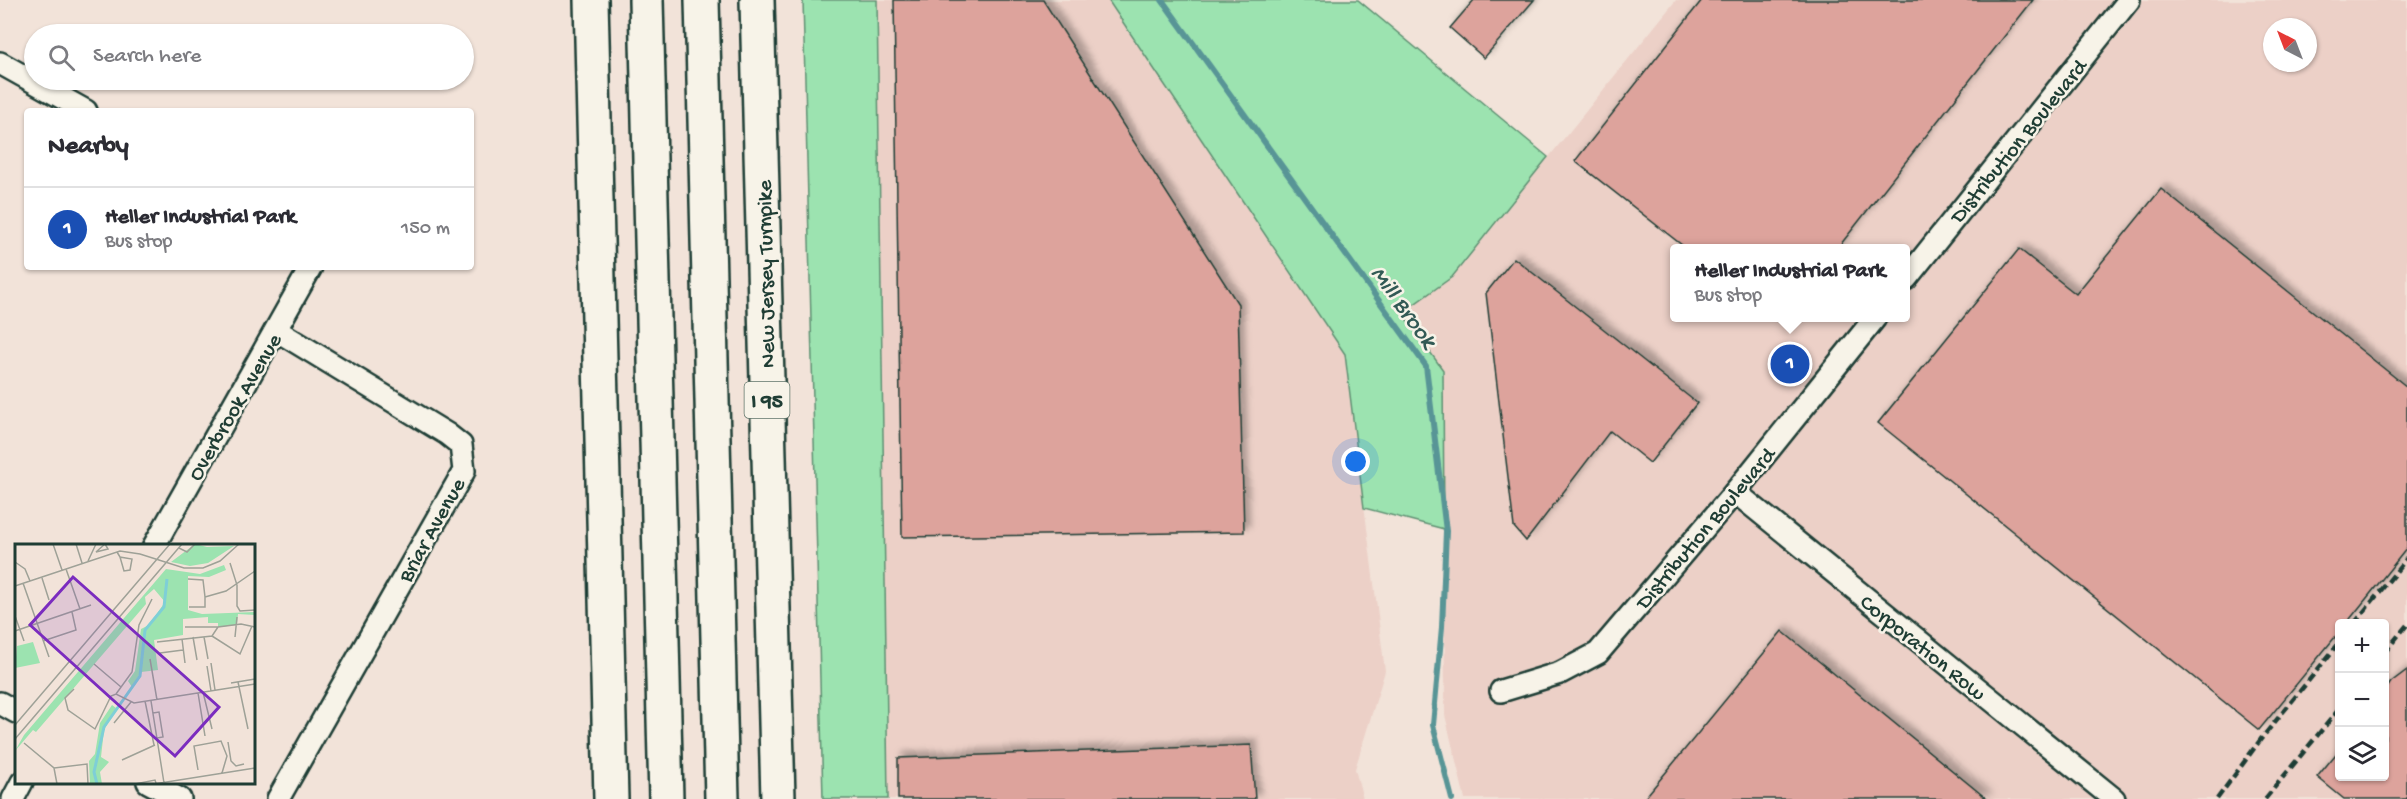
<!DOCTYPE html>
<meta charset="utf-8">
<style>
body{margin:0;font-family:"Gochi Hand",sans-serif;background:#f7f7f7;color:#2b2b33}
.controls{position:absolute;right:18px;bottom:18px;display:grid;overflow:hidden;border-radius:6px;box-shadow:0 2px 4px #0004}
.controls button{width:54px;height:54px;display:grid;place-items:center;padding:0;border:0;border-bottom:2px solid #e1e1e2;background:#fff;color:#2b2b33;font:30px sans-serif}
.compass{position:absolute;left:2263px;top:18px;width:54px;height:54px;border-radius:50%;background:#fff;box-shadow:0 2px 4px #0004;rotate:318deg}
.you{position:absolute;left:1356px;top:462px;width:21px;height:21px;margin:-15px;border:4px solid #fff;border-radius:50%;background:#1a73e8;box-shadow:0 0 0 9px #1a73e833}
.badge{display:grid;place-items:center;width:39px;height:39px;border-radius:50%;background:#d1495b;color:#fff;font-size:20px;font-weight:700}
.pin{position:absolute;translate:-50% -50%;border:3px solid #fff;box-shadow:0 2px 6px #0006}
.popup{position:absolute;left:1670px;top:244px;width:240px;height:78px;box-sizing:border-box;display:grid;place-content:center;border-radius:6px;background:#fff;filter:drop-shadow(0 2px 4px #0005);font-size:20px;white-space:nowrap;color:#7c7c81}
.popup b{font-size:22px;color:#2b2b33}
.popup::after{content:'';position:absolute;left:50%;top:100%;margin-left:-12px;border:12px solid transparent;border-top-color:#fff}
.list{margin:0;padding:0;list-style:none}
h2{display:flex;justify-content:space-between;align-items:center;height:78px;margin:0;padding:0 24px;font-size:26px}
h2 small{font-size:20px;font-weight:400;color:#7c7c81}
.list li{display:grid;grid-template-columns:39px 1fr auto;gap:18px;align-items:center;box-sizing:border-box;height:84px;padding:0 24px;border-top:2px solid #e1e1e2}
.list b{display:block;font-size:22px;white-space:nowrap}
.list p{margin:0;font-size:20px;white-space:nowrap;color:#7c7c81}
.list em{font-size:20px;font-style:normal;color:#7c7c81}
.icon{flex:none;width:33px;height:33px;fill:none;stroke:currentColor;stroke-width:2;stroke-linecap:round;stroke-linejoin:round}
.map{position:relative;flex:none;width:2407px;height:799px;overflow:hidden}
.search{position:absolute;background:#fff;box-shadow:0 2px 4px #0004;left:24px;top:24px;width:450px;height:66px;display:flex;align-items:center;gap:15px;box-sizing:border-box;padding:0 21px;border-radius:33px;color:#7c7c81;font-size:22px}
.panel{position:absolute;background:#fff;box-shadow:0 2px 4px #0004;left:24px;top:108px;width:450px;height:162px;border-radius:6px}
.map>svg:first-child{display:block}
.built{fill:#ecd0c7;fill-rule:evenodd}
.green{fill:#9ce3b0;stroke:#5e9072;stroke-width:1.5}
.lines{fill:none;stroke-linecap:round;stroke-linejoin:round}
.stream{stroke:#589596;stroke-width:6}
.building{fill:#dda39c;stroke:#1f3d34;stroke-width:1.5;filter:url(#shadow)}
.minor-casing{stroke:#1f3d34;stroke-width:26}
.motorway-casing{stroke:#1f3d34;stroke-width:38}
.minor{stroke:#f7f3e8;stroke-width:21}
.motorway{stroke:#f7f3e8;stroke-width:33}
.rail{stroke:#1f3d34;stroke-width:4.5;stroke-dasharray:9 4.5;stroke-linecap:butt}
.labels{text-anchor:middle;stroke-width:5;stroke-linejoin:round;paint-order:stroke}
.shield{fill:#f7f3e8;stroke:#60746a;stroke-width:1.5}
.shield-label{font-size:21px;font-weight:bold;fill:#1f3d34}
.street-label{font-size:22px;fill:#1f3d34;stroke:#f7f3e8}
.water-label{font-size:24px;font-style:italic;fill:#325a55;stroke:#f7f3e8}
.inset-river{fill:none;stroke:#7ecfd7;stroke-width:3}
.inset-road{fill:none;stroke:#9ea197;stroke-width:1.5}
.view{fill:#7b2cbf;fill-opacity:0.15;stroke:#7b2cbf;stroke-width:3}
.inset-edge{fill:none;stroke:#1f3d34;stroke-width:3}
</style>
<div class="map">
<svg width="2407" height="799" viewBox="0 0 2407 799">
<defs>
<filter id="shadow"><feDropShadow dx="5.5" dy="-5.5" stdDeviation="3" flood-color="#0004"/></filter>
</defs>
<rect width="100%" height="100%" fill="#f2e3d9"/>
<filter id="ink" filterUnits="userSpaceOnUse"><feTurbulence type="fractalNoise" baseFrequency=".0167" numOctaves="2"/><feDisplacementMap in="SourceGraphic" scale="12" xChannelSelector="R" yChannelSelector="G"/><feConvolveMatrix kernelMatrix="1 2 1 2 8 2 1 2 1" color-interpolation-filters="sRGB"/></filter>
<g filter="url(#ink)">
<!-- built -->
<g class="built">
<path d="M877,0H1108L1345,354L1385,671L1355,769L1363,799H888Z"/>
<path d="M1676,0H2407V799H1465L1445,715L1443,370L1402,313L1452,277ZM2272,27H2308V63H2272ZM1674,248H1906V318H1674ZM2340,624H2384V776H2340Z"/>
</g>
<!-- green -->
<g class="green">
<path d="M803,0H877L888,799H823Z"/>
<path d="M1108,0H1358L1548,157L1452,277L1402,313L1443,370L1444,529L1364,508L1345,354Z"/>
</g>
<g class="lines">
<!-- stream -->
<path class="stream" d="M1162,0L1426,366L1446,531L1442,627L1433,725L1452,799"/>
</g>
<!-- building -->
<g class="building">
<path d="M894,0H1043L1238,304L1244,532L902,537Z"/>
<path d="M1474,0H1534L1484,58L1450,28Z"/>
<path d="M1702,0H2033L1837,249H1687L1575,161Z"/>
<path d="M2161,189L2407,387V548L2346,624H2340V631L2259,730L1878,423L2019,249L2076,294Z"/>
<path d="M1514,258L1697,403L1650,463L1610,431L1526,541L1514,527L1486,293Z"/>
<path d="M1782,631L1987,799H1644Z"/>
<path d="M2407,670V799H2344L2317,777L2340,749V777H2385V691L2391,682Z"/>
<path d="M1251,745L1255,799H898V758Z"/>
</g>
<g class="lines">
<!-- minor casing -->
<g class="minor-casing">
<g id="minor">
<path d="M0,63L86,111"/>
<path d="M1906,279L2129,0"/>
<path d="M276,330L447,434L461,445L464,471L278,799"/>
<path d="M1735,492L2114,799"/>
<path d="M154,546L311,267"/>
<path d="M1501,691L1560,673L1598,653L1735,492L1875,318"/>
<path d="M0,703L16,712"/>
<path d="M148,782L180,799"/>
<path d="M13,799L22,782"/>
</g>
</g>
<!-- motorway casing -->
<g class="motorway-casing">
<g id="motorway">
<path d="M591,0L611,799"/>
<path d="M646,0L666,799"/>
<path d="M702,0L722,799"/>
<path d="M757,0L778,799"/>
</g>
</g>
<!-- minor -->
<use href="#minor" class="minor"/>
<!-- motorway -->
<use href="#motorway" class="motorway"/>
<!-- rail -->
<g class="rail">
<path d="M2354,624L2407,558"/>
<path d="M2384,653L2407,625"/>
<path d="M2217,799L2261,739L2340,642"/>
<path d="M2265,799L2340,708"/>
</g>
</g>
</g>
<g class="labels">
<!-- shield labels -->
<rect class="shield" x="744.5" y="382" width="45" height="36" rx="4.5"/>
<g class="shield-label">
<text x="767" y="407">I 95</text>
</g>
<!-- street labels -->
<g class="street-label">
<text transform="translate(2017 140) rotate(-51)" y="8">Distribution Boulevard</text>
<text transform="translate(764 274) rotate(-91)" y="8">New Jersey Turnpike</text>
<text transform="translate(233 406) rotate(-60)" y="8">Overbrook Avenue</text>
<text transform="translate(1704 527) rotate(-50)" y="8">Distribution Boulevard</text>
<text transform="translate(430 529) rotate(-61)" y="8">Briar Avenue</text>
<text transform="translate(1924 646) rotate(39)" y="8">Corporation Row</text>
</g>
<!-- water labels -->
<g class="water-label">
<text transform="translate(1405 306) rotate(54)" y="8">Mill Brook</text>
</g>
</g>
<!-- overview -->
<g transform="translate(15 544)">
<rect width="240" height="240" fill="#f2e3d9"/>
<path d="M180,0L192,3L219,2L193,19L175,22L156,18ZM209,21L211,26L194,33L173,32V66L187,70L240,68V71L223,70L222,81L203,83V79H193V73L168,75V91L139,96L143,126L126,128L117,143L113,137L120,127L126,85L134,81L150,58L139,45L130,53L131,60L21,188L18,186L0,207L9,191L151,25L185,30ZM18,98L25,119L0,124L2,102ZM97,161L101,164L89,186L86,213L94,218L85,228L87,240H75L74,217L80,210L85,179Z" fill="#9ce3b0"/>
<path class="inset-river" d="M82,240L79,228L89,183L125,132L130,86L149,63L152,35"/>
<path class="inset-road" d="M38,0L47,26M61,0L67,19M90,0L81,8L93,5L90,0M164,4L172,8L180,0M102,8L105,13L117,15L115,26L109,27L105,13M73,17L81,0M0,18L10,25L15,37M215,19L222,41V62L225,67L240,66M51,25L65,65M27,34L34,56M173,35L188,36L190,53V63H174M8,39L34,113M0,42L105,7L125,10L169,24H188L205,17L224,0M190,53L211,47L240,27M0,72L9,97M170,83H203M0,87L76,61M197,92L225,110L237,82M178,93L182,116M189,93L193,115M220,93L222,73M167,95L170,119M28,97L61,86L57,68M142,98L197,92L203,83L226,80L240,83M145,109L168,106M135,115L142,156M196,119L200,146M79,120L106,143M192,122L196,147M223,138L233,185M216,139L240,135M59,145L50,154L53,166L80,185L96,152L101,150L119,159L240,140M188,148L197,185M183,149L190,192M101,150L117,128L124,81L137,55M130,157L139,201M136,157L149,239M138,169L144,168L148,193L142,194M99,179L116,158M0,181L155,0M0,195L167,0M213,198L216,217L221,222L229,220M9,199L39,224L42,240M107,216L140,201M39,224L72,220L73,240M183,226L179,202L206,197L212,212L207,229M120,240L140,236L141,239M139,240L240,224"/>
<path class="view" d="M58,33L204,163L160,212L15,81Z"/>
<rect width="240" height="240" class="inset-edge"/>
</g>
</svg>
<div class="controls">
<button>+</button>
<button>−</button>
<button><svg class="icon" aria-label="layers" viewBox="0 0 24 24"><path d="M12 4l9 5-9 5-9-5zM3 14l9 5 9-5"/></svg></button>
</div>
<svg class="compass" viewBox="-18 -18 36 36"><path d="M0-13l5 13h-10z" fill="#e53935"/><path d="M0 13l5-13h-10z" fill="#7c7c81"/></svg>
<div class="you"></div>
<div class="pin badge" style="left:1790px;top:364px;background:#1a4fb4">1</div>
<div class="popup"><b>Heller Industrial Park</b>Bus stop</div>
<div class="search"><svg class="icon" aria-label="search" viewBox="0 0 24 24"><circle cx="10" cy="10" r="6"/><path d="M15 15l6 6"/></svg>Search here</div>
<section class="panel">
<h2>Nearby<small></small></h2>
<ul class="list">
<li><span class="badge" style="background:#1a4fb4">1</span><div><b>Heller Industrial Park</b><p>Bus stop</p></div><em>150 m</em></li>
</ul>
</section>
</div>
